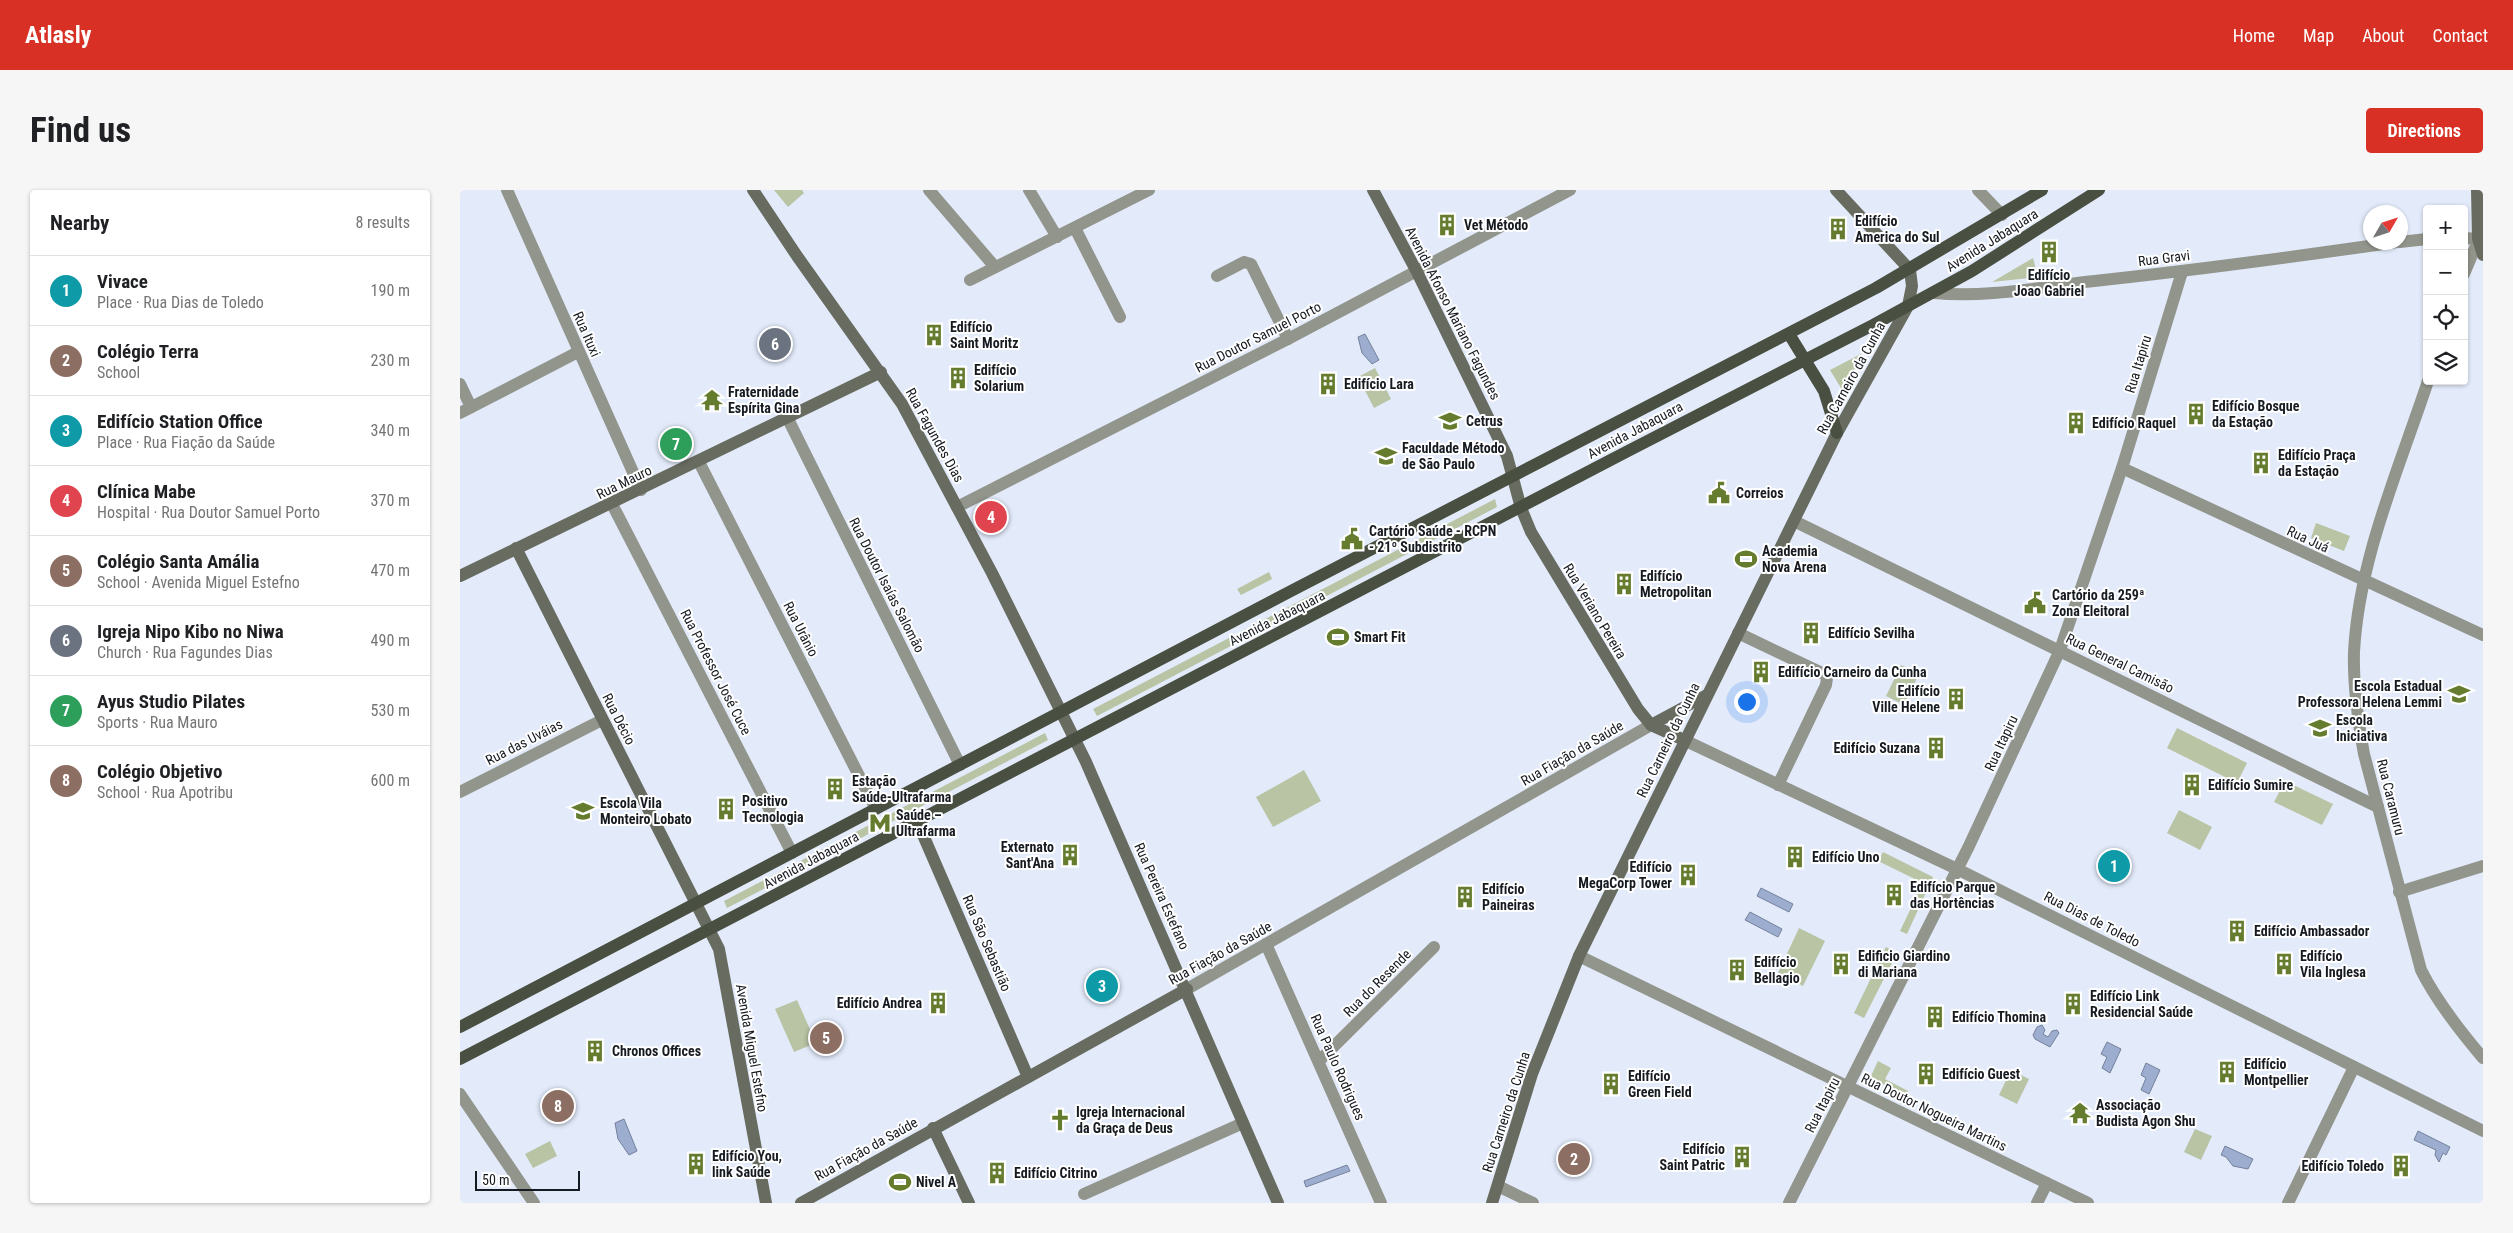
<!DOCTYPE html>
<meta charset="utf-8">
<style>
body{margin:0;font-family:"Roboto Condensed",sans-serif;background:#f6f6f6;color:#202124}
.controls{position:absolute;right:15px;top:15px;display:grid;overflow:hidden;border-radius:5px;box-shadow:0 1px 4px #0004}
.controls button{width:45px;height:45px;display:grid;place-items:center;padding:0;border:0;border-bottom:1px solid #e0e0e0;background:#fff;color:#202124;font:25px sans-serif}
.compass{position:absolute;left:1903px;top:15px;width:45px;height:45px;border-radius:50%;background:#fff;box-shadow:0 1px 4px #0004;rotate:51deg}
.scale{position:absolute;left:15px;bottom:12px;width:105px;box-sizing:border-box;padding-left:5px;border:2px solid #161a21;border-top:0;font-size:14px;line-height:18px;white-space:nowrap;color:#161a21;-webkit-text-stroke:4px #fff;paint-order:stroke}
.you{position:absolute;left:1286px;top:511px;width:18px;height:18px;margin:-12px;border:4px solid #fff;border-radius:50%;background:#1a73e8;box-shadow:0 0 0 8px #1a73e833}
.badge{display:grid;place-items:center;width:32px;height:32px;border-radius:50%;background:#d93025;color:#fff;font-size:16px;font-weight:700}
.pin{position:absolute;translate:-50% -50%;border:2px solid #fff;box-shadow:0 1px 5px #0006}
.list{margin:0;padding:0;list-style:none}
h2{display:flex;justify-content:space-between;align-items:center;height:65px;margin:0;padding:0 20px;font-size:21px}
h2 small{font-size:16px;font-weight:400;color:#757577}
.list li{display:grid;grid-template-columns:32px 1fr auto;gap:15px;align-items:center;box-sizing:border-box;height:70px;padding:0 20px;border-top:1px solid #e0e0e0}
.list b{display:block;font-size:19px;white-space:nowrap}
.list p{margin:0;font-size:16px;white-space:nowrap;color:#757577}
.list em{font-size:16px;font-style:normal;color:#757577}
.icon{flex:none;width:28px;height:28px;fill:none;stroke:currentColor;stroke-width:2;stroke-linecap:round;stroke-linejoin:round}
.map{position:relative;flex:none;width:2023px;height:1013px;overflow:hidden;border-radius:5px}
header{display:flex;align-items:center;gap:30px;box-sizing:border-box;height:70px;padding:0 25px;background:#d93025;color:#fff}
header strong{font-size:24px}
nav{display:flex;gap:28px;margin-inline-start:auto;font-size:18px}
.intro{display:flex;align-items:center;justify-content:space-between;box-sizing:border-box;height:120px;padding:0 30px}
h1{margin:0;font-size:35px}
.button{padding:12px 22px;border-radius:5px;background:#d93025;color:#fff;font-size:18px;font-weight:700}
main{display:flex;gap:30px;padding:0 30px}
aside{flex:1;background:#fff;border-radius:5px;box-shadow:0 1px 4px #0004}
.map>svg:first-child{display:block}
.green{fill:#b8c4a3}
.water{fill:#9dadcf;stroke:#74819b}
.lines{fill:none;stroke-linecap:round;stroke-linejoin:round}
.street{stroke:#92958c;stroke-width:12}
.secondary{stroke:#686c60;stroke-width:12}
.primary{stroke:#4a5041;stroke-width:12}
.labels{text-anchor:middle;stroke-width:4;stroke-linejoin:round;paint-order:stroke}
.poi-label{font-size:14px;font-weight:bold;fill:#161a21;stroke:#fff;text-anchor:start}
.street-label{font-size:14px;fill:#161a21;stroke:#fff}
</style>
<header>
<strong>Atlasly</strong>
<nav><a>Home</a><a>Map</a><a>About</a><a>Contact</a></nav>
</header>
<div class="intro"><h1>Find us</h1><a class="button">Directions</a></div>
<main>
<aside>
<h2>Nearby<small>8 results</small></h2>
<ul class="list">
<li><span class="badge" style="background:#0f9aa8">1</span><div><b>Vivace</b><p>Place · Rua Dias de Toledo</p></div><em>190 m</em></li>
<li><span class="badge" style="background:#8d6e63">2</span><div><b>Colégio Terra</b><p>School</p></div><em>230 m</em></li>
<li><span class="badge" style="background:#0f9aa8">3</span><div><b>Edifício Station Office</b><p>Place · Rua Fiação da Saúde</p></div><em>340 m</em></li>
<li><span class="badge" style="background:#e0444e">4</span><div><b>Clínica Mabe</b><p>Hospital · Rua Doutor Samuel Porto</p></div><em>370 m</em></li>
<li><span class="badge" style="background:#8d6e63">5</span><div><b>Colégio Santa Amália</b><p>School · Avenida Miguel Estefno</p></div><em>470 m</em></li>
<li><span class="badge" style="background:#6b7280">6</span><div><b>Igreja Nipo Kibo no Niwa</b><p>Church · Rua Fagundes Dias</p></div><em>490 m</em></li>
<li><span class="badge" style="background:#2e9e5b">7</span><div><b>Ayus Studio Pilates</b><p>Sports · Rua Mauro</p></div><em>530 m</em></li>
<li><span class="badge" style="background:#8d6e63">8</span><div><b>Colégio Objetivo</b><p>School · Rua Apotribu</p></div><em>600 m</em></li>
</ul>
</aside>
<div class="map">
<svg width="2023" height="1013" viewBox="0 0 2023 1013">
<rect width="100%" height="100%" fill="#e3ebfb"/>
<!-- green -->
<g class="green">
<path d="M314,0H342L344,3L328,17Z"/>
<path d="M1573,68L1578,87L1532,92Z"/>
<path d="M1401,164V166L1384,203L1370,180Z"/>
<path d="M915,178L931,209L914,218L898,187Z"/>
<path d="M1035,309L1037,317L637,526L633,519Z"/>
<path d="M1856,333L1890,346L1884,361L1851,348Z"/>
<path d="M809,382L812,389L781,405L777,399Z"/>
<path d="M1441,475L1459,484L1444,515L1426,506Z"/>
<path d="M1717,538L1787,573L1777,593L1707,558Z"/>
<path d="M585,543L588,550L267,718L264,711Z"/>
<path d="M844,580L861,611L813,637L796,607Z"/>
<path d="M1825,591L1873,614L1862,635L1814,612Z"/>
<path d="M1719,620L1752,637L1740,660L1707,643Z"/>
<path d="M1423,662L1473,687L1447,744L1440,741L1463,693L1418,671Z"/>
<path d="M1339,738L1365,751L1343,796L1318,783Z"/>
<path d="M1426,757L1437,763L1404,828L1394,823Z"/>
<path d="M337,810L356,853L334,862L315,819Z"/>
<path d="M1418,871L1431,878L1425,889L1448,901L1445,905L1410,888Z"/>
<path d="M1551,880L1569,889L1557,914L1539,905Z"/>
<path d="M1735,939L1752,946L1741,970L1724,962Z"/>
<path d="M90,951L97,966L73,978L65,964Z"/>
</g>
<!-- water -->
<g class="water">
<path d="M905,144L919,170L912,174L902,163L898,147Z"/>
<path d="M1301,698L1333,714L1329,722L1297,706Z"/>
<path d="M1290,722L1322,739L1318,747L1285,730Z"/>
<path d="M1582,835L1585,840L1583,844L1588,847L1592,841L1597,840L1599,843L1590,857L1575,849L1573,845L1577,837Z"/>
<path d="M1647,852L1661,859L1650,883L1642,878L1647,867L1641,864Z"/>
<path d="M1686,873L1700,880L1689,904L1681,900L1686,888L1681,885Z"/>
<path d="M164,929L177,961L169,965L158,949L155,933Z"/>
<path d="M1958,941L1990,957L1986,965L1983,963L1979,972L1975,965L1976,960L1954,950Z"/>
<path d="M1765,956L1793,969L1788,979L1773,976L1766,967L1761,965Z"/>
<path d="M887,975L890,981L846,997L844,991Z"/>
</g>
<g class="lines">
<!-- street -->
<g class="street">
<path d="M47,0L181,300"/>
<path d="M469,0L535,77"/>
<path d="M569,0L597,47"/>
<path d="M1518,0L1542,25"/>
<path d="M615,38L660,127"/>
<path d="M2004,48L2018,49"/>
<path d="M1940,52L1967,49"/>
<path d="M2004,84L2018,51"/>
<path d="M757,86L784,72L791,74L828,149"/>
<path d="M510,90L689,0"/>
<path d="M1474,103C1524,108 1575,98 1625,92C1729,81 1833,67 1937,52"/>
<path d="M1968,191C1939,279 1899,368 1894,462C1893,496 1898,531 1904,564L1961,780C1977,812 2000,841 2023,868"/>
<path d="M0,194L11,217"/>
<path d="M0,223L118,162"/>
<path d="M328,229L500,575"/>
<path d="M239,272L416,619"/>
<path d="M1662,278L2023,445"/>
<path d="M152,314L332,663"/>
<path d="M497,317L828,149L1110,0"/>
<path d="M1334,331L1918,617"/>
<path d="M1278,443L1364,484L1367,488L1366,495L1318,595"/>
<path d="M1224,550L1497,679L2023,941"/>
<path d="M0,602L142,530"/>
<path d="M1939,702L2023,676"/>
<path d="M806,754L921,1013"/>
<path d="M1119,766L1628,1013"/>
<path d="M727,799L1191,535"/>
<path d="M859,871L974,757"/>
<path d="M0,904L74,1013"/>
<path d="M1038,996L1073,1013"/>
<path d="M624,1004L783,933"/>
<path d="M1329,1013L1509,656L1600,460L1662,278L1722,82"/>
<path d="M1577,1013L1587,993"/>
<path d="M1828,1013L1894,877"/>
</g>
<!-- secondary -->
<g class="secondary">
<path d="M293,0L337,66L442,214L532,383L626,572L818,1013"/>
<path d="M913,0L957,82L1047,266L1061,318L1071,342L1178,519L1191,535L1224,550"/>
<path d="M2017,0L2018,49L2023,65"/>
<path d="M56,358L259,759L306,1013"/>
<path d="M0,386L421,182"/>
<path d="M1191,535L1247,505"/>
<path d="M457,631L568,887"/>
<path d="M473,938L509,1013"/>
<path d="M341,1013L727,799"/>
<path d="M1032,1013L1072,884L1119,766L1377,243L1448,116L1452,96L1450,80L1376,0"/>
</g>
<!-- primary -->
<g class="primary">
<path d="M1329,144L1364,201L1377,243"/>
<path d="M0,837L831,401L1416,98L1582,0"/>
<path d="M0,869L1168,261L1413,135L1512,81L1639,0"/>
</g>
</g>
<!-- icons -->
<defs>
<g id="building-bare" transform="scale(1.725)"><path d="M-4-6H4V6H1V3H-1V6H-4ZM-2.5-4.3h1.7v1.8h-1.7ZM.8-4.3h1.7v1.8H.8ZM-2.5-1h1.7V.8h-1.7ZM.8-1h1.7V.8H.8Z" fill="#657c2e" stroke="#fff" stroke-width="2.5" paint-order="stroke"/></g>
<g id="temple-bare" transform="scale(1.725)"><path d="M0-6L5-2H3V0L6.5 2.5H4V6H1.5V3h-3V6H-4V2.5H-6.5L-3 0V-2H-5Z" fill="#657c2e" stroke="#fff" stroke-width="2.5" paint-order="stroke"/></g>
<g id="school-bare" transform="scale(1.725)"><path d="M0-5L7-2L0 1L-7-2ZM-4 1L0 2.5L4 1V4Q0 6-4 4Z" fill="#657c2e" stroke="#fff" stroke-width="2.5" paint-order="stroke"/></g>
<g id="university-bare" transform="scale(1.725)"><path d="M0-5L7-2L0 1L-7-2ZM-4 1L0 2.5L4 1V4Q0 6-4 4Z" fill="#657c2e" stroke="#fff" stroke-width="2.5" paint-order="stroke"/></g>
<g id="civic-bare" transform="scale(1.725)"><path d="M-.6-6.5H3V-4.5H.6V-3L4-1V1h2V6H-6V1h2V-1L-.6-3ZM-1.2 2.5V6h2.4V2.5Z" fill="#657c2e" stroke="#fff" stroke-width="2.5" paint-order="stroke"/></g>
<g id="stadium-bare" transform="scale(1.725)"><path d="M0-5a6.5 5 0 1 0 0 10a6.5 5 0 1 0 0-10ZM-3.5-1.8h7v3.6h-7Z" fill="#657c2e" stroke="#fff" stroke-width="2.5" paint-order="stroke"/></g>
<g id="metro-bare" transform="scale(1.725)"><path d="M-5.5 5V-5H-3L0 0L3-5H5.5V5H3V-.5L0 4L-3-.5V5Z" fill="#657c2e" stroke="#fff" stroke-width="2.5" paint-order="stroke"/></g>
<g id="church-bare" transform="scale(1.725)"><path d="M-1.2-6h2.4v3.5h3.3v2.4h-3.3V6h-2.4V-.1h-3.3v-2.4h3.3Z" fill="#657c2e" stroke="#fff" stroke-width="2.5" paint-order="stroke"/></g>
</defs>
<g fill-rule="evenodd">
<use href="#building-bare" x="987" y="35"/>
<use href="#building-bare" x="1378" y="39"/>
<use href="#building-bare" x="1589" y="62"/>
<use href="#building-bare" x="474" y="145"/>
<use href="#building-bare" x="498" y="188"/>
<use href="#building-bare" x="868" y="194"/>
<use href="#temple-bare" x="252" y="210"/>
<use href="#building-bare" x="1736" y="224"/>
<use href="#school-bare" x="990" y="231"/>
<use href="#building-bare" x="1616" y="233"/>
<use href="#university-bare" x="926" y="266"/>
<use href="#building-bare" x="1801" y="273"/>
<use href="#civic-bare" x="1259" y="303"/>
<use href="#civic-bare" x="892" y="349"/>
<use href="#stadium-bare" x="1286" y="369"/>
<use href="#building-bare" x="1164" y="394"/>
<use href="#civic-bare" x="1575" y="413"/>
<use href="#building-bare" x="1351" y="443"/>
<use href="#stadium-bare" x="878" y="447"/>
<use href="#building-bare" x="1301" y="482"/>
<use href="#school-bare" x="1999" y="504"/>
<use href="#building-bare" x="1496" y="509"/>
<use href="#school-bare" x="1860" y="538"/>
<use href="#building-bare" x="1476" y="558"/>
<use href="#building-bare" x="1732" y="595"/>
<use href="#building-bare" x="375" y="599"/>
<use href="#building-bare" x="266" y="619"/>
<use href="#school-bare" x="123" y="621"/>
<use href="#metro-bare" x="420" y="633"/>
<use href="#building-bare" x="610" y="665"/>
<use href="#building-bare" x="1335" y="667"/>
<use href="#building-bare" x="1228" y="685"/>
<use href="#building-bare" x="1434" y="705"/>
<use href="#building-bare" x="1005" y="707"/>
<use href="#building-bare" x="1777" y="741"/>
<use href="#building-bare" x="1381" y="774"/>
<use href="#building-bare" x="1824" y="774"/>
<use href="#building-bare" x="1277" y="780"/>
<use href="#building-bare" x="478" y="813"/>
<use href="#building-bare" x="1613" y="814"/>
<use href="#building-bare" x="1475" y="827"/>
<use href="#building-bare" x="135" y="861"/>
<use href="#building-bare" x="1767" y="882"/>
<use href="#building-bare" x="1466" y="884"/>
<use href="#building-bare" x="1151" y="894"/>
<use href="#temple-bare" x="1620" y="923"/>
<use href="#church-bare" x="600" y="930"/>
<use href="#building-bare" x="1282" y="967"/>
<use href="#building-bare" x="236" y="974"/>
<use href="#building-bare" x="1941" y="976"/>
<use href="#building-bare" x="537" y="983"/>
<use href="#stadium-bare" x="440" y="992"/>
</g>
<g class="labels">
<!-- poi labels -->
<g class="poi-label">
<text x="1395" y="36">Edifício<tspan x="1395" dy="16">America do Sul</tspan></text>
<text x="1004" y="40">Vet Método</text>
<text x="1589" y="90" text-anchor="middle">Edifício<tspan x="1589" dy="16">Joao Gabriel</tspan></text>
<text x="490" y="142">Edifício<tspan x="490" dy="16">Saint Moritz</tspan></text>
<text x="514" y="185">Edifício<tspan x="514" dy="16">Solarium</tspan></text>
<text x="884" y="199">Edifício Lara</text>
<text x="268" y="207">Fraternidade<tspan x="268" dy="16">Espírita Gina</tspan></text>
<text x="1752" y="221">Edifício Bosque<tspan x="1752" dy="16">da Estação</tspan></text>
<text x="1006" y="236">Cetrus</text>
<text x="1632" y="238">Edifício Raquel</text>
<text x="942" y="263">Faculdade Método<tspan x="942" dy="16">de São Paulo</tspan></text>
<text x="1818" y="270">Edifício Praça<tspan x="1818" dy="16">da Estação</tspan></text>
<text x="1276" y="308">Correios</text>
<text x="909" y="346">Cartório Saúde - RCPN<tspan x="909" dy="16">- 21º Subdistrito</tspan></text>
<text x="1302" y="366">Academia<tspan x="1302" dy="16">Nova Arena</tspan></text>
<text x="1180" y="391">Edifício<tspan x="1180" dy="16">Metropolitan</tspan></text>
<text x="1592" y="410">Cartório da 259ª<tspan x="1592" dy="16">Zona Eleitoral</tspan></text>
<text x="1368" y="448">Edifício Sevilha</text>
<text x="894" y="452">Smart Fit</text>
<text x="1318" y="487">Edifício Carneiro da Cunha</text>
<text x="1982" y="501" text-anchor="end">Escola Estadual<tspan x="1982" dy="16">Professora Helena Lemmi</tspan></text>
<text x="1480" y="506" text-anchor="end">Edifício<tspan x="1480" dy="16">Ville Helene</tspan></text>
<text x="1876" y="535">Escola<tspan x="1876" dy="16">Iniciativa</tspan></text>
<text x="1460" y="563" text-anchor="end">Edifício Suzana</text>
<text x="392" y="596">Estação<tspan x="392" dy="16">Saúde-Ultrafarma</tspan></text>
<text x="1748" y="600">Edifício Sumire</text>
<text x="282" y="616">Positivo<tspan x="282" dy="16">Tecnologia</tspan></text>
<text x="140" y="618">Escola Vila<tspan x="140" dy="16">Monteiro Lobato</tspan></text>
<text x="436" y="630">Saúde –<tspan x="436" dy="16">Ultrafarma</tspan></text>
<text x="594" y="662" text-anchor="end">Externato<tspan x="594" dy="16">Sant'Ana</tspan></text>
<text x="1352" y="672">Edifício Uno</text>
<text x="1212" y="682" text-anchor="end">Edifício<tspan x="1212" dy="16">MegaCorp Tower</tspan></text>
<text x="1450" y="702">Edifício Parque<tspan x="1450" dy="16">das Hortências</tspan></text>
<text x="1022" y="704">Edifício<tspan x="1022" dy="16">Paineiras</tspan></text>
<text x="1794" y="746">Edifício Ambassador</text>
<text x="1398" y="771">Edificio Giardino<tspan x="1398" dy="16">di Mariana</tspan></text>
<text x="1840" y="771">Edifício<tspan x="1840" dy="16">Vila Inglesa</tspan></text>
<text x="1294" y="777">Edifício<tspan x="1294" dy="16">Bellagio</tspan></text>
<text x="1630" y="811">Edifício Link<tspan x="1630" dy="16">Residencial Saúde</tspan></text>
<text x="462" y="818" text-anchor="end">Edifício Andrea</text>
<text x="1492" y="832">Edifício Thomina</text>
<text x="152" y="866">Chronos Offices</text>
<text x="1784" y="879">Edifício<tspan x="1784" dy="16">Montpellier</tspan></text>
<text x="1482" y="889">Edifício Guest</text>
<text x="1168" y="891">Edifício<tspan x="1168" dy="16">Green Field</tspan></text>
<text x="1636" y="920">Associação<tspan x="1636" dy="16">Budista Agon Shu</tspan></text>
<text x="616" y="927">Igreja Internacional<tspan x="616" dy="16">da Graça de Deus</tspan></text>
<text x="1265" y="964" text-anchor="end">Edifício<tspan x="1265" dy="16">Saint Patric</tspan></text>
<text x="252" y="971">Edifício You,<tspan x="252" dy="16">link Saúde</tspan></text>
<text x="1924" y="981" text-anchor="end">Edifício Toledo</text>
<text x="554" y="988">Edifício Citrino</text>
<text x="456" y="997">Nivel A</text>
</g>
<!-- street labels -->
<g class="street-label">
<text transform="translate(1532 50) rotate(-32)" y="5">Avenida Jabaquara</text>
<text transform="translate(1704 68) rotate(-7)" y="5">Rua Gravi</text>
<text transform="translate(993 123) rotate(63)" y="5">Avenida Afonso Mariano Fagundes</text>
<text transform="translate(127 144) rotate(66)" y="5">Rua Ituxi</text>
<text transform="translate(798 147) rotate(-27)" y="5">Rua Doutor Samuel Porto</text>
<text transform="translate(1678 174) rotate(-73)" y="5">Rua Itapiru</text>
<text transform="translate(1391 188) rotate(-61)" y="5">Rua Carneiro da Cunha</text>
<text transform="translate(1175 240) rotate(-28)" y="5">Avenida Jabaquara</text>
<text transform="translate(475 245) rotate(61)" y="5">Rua Fagundes Dias</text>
<text transform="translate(164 292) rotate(-26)" y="5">Rua Mauro</text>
<text transform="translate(1848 349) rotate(25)" y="5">Rua Juá</text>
<text transform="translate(427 395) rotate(63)" y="5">Rua Doutor Isaías Salomão</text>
<text transform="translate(1135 421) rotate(59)" y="5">Rua Veriano Pereira</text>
<text transform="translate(817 428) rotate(-27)" y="5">Avenida Jabaquara</text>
<text transform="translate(341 439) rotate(63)" y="5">Rua Urânio</text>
<text transform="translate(1660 473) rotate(26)" y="5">Rua General Camisão</text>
<text transform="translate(256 482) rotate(63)" y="5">Rua Professor José Cuce</text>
<text transform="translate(159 529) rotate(63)" y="5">Rua Décio</text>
<text transform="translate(1208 550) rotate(-64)" y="5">Rua Carneiro da Cunha</text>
<text transform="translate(64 552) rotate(-27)" y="5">Rua das Uváias</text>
<text transform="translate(1541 553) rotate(-65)" y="5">Rua Itapiru</text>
<text transform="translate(1112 563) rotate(-30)" y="5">Rua Fiação da Saúde</text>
<text transform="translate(1931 607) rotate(76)" y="5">Rua Caramuru</text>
<text transform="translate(351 670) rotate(-28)" y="5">Avenida Jabaquara</text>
<text transform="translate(702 706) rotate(66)" y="5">Rua Pereira Estefano</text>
<text transform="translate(1632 729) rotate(27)" y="5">Rua Dias de Toledo</text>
<text transform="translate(527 753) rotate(67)" y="5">Rua São Sebastião</text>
<text transform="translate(760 763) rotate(-29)" y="5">Rua Fiação da Saúde</text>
<text transform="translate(917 793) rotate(-45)" y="5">Rua do Resende</text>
<text transform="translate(292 858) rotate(80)" y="5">Avenida Miguel Estefno</text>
<text transform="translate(878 877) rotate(66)" y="5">Rua Paulo Rodrigues</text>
<text transform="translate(1362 915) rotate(-63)" y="5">Rua Itapiru</text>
<text transform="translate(1046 922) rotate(-72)" y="5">Rua Carneiro da Cunha</text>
<text transform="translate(1474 922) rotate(26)" y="5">Rua Doutor Nogueira Martins</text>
<text transform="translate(406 959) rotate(-29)" y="5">Rua Fiação da Saúde</text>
</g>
</g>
</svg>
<div class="controls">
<button>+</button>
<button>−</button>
<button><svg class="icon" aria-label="locate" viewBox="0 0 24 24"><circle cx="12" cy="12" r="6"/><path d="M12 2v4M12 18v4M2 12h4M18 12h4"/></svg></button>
<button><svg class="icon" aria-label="layers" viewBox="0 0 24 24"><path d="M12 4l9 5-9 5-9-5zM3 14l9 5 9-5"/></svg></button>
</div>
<svg class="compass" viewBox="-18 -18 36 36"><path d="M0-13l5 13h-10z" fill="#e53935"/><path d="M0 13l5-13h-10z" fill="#757577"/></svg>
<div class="scale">50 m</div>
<div class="you"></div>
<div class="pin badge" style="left:1654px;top:676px;background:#0f9aa8">1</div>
<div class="pin badge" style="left:1114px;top:969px;background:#8d6e63">2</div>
<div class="pin badge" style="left:642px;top:796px;background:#0f9aa8">3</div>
<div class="pin badge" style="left:531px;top:327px;background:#e0444e">4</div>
<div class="pin badge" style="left:366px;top:848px;background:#8d6e63">5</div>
<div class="pin badge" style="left:315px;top:154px;background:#6b7280">6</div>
<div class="pin badge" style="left:216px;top:254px;background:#2e9e5b">7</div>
<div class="pin badge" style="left:98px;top:916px;background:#8d6e63">8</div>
</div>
</main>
